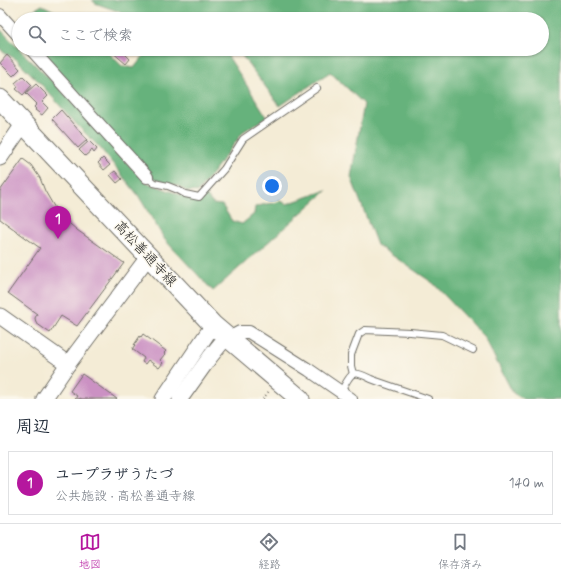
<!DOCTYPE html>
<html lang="ja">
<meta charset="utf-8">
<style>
body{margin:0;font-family:Mynerve,"Klee One",sans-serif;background:#f6f6f7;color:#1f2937}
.you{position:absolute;left:272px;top:186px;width:14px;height:14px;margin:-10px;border:3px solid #fff;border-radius:50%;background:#1a73e8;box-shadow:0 0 0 6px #1a73e833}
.badge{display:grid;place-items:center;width:26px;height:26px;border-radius:50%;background:#b5179e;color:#fff;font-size:13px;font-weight:700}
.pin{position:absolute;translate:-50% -33px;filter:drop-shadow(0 1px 2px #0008)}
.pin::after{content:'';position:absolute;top:21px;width:14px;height:12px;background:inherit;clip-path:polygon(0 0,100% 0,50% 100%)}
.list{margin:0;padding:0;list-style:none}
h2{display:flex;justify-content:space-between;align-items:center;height:52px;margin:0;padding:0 16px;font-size:17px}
h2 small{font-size:13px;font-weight:400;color:#747a83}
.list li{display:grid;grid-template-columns:26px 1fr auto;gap:12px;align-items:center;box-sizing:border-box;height:64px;margin:0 8px 8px;padding:0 8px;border:1px solid #e0e1e3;border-radius:0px}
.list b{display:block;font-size:15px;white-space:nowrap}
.list p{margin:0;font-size:13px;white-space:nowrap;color:#747a83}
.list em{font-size:13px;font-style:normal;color:#747a83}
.icon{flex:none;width:22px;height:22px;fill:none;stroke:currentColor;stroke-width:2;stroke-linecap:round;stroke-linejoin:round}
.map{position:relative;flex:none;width:561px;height:399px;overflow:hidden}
.search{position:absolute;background:#fff;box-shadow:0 1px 3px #0004;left:12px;right:12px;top:12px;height:44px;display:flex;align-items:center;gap:10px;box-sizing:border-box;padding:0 14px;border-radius:22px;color:#747a83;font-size:15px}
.sheet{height:124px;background:#fff}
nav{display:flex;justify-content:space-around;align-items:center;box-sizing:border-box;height:56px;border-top:1px solid #e0e1e3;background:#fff;font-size:11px;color:#747a83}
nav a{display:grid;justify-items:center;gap:2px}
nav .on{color:#b5179e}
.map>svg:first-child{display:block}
.forest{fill:#66b27c;stroke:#486e54}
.building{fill:#cb91c3}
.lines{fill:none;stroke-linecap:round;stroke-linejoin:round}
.service-casing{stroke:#716f67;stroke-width:8}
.minor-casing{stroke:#716f67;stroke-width:14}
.tertiary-casing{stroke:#716f67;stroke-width:17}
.primary-casing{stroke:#716f67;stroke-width:21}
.path{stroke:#716f67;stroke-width:2;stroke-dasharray:1 3;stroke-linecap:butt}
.service{stroke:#fff;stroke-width:6}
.minor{stroke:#fff;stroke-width:12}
.tertiary{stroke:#fff;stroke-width:15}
.primary{stroke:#fff;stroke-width:19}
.labels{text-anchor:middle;stroke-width:3;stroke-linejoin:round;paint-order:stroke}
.street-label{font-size:14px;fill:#2b2b2b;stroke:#fbf7ec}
</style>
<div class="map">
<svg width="561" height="399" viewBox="0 0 561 399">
<rect width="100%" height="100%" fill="#fbf7ec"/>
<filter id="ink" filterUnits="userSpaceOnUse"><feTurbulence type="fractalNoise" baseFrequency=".025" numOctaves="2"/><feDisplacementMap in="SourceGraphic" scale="8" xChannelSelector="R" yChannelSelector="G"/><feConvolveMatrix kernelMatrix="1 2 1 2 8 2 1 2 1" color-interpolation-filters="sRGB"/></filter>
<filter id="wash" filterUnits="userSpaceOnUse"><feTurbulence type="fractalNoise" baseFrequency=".012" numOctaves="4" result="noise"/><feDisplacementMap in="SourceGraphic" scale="16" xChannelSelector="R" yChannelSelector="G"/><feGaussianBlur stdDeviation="0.9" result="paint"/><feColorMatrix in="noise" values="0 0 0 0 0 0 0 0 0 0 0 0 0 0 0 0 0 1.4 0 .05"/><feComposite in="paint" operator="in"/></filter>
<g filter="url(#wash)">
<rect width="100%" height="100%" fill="#f4ecd6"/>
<!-- forest -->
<g class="forest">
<path d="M92,0H561V399H523L513,393L484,337L433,283L377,245L351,177L364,104L330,72L280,106L237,49H542V19H127L120,12L95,3Z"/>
<path d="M42,5L71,19H19Z"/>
<path d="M0,29L19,49L68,97L131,167L148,183L181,195L198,200L205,194L213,204L222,205L232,221L242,224L254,214L255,207L266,204L274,203L280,201L287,204L327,190L213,291L165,240L138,195L101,149L78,126L40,83L16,59L3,52L0,48Z"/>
<path d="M32,49H105L122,66L134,68L149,49H233L226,53L267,117L244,131L198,192L186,191L178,186L156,179L148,175Z"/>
</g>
<g id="blocks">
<!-- building -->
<g class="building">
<path d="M113,49H120L130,59L126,64L111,51Z"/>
<path d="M7,55L20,69L13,76L0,63Z"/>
<path d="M23,76L32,85L23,95L16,89L18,87L15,83Z"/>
<path d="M36,84L48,96L42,102L48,108L42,115L35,110L36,109L34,107L37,104L26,93Z"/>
<path d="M61,110L87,140L78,148L52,119Z"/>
<path d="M89,141L97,149L94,153L92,150L85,156L79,150Z"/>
<path d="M103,158L110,165L104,170L98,163Z"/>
<path d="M23,159L31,165L40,178L45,191L56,210L64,219L77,230L124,263L77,326L61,316L50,333L36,323L35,318L37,314L8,293L40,248L0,219V191Z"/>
<path d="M115,171L122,179L117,183L110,175Z"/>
<path d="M143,334L166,351L164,353L165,354L160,360L163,363L159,368L148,360L145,364L142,362L144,358L132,349L135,345H134L140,336L141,337Z"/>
<path d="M82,374L117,399H82L80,398V399H75L77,396L70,391Z"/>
</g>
</g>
</g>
<g filter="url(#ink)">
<use href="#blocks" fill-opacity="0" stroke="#716f67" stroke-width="1"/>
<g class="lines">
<!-- service casing -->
<g class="service-casing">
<g id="service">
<path d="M147,177L154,183L168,186L178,190L185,194L199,197L224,169L243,139L317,88"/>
<path d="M353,374L351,366V355L359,334L365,330L410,332L442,335L473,350"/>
<path d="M341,392C343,388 349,376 353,374C358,372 367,377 371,379C390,386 409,392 428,399"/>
</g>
</g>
<!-- minor casing -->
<g class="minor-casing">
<g id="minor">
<path d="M0,15L19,36"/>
<path d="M31,49L147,177"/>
<path d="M229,338L240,332H249L309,370L351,399"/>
</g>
</g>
<!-- tertiary casing -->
<g class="tertiary-casing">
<g id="tertiary">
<path d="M0,158L24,123"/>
<path d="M0,316L68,364"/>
<path d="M44,399L68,364L148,257"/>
<path d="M163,399L213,325"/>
<path d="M180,399L210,357L227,336"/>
</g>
</g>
<!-- primary casing -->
<g class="primary-casing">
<path id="primary" d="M0,99L213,325L300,399"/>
</g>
<!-- path -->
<path class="path" d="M263,399L269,391"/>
<!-- service -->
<use href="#service" class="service"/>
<!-- minor -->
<use href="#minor" class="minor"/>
<!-- tertiary -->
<use href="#tertiary" class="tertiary"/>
<!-- primary -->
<use href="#primary" class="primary"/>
</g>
</g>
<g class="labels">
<!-- street labels -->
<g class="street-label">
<text transform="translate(146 253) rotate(47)" y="5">高松善通寺線</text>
</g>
</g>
</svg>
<div class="you"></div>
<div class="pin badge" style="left:58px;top:239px">1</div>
<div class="search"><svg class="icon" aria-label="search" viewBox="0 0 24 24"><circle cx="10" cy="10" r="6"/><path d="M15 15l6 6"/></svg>ここで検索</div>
</div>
<section class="sheet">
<h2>周辺<small></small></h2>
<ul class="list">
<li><span class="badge">1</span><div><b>ユープラザうたづ</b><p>公共施設 · 高松善通寺線</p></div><em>140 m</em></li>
</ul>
</section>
<nav>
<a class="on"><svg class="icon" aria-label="map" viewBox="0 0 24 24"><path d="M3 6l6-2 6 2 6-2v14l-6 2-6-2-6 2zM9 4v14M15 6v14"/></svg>地図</a>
<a><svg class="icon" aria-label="directions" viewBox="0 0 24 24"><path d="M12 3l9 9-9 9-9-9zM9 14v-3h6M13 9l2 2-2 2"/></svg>経路</a>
<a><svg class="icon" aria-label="saved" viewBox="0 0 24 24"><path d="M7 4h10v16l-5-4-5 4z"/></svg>保存済み</a>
</nav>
